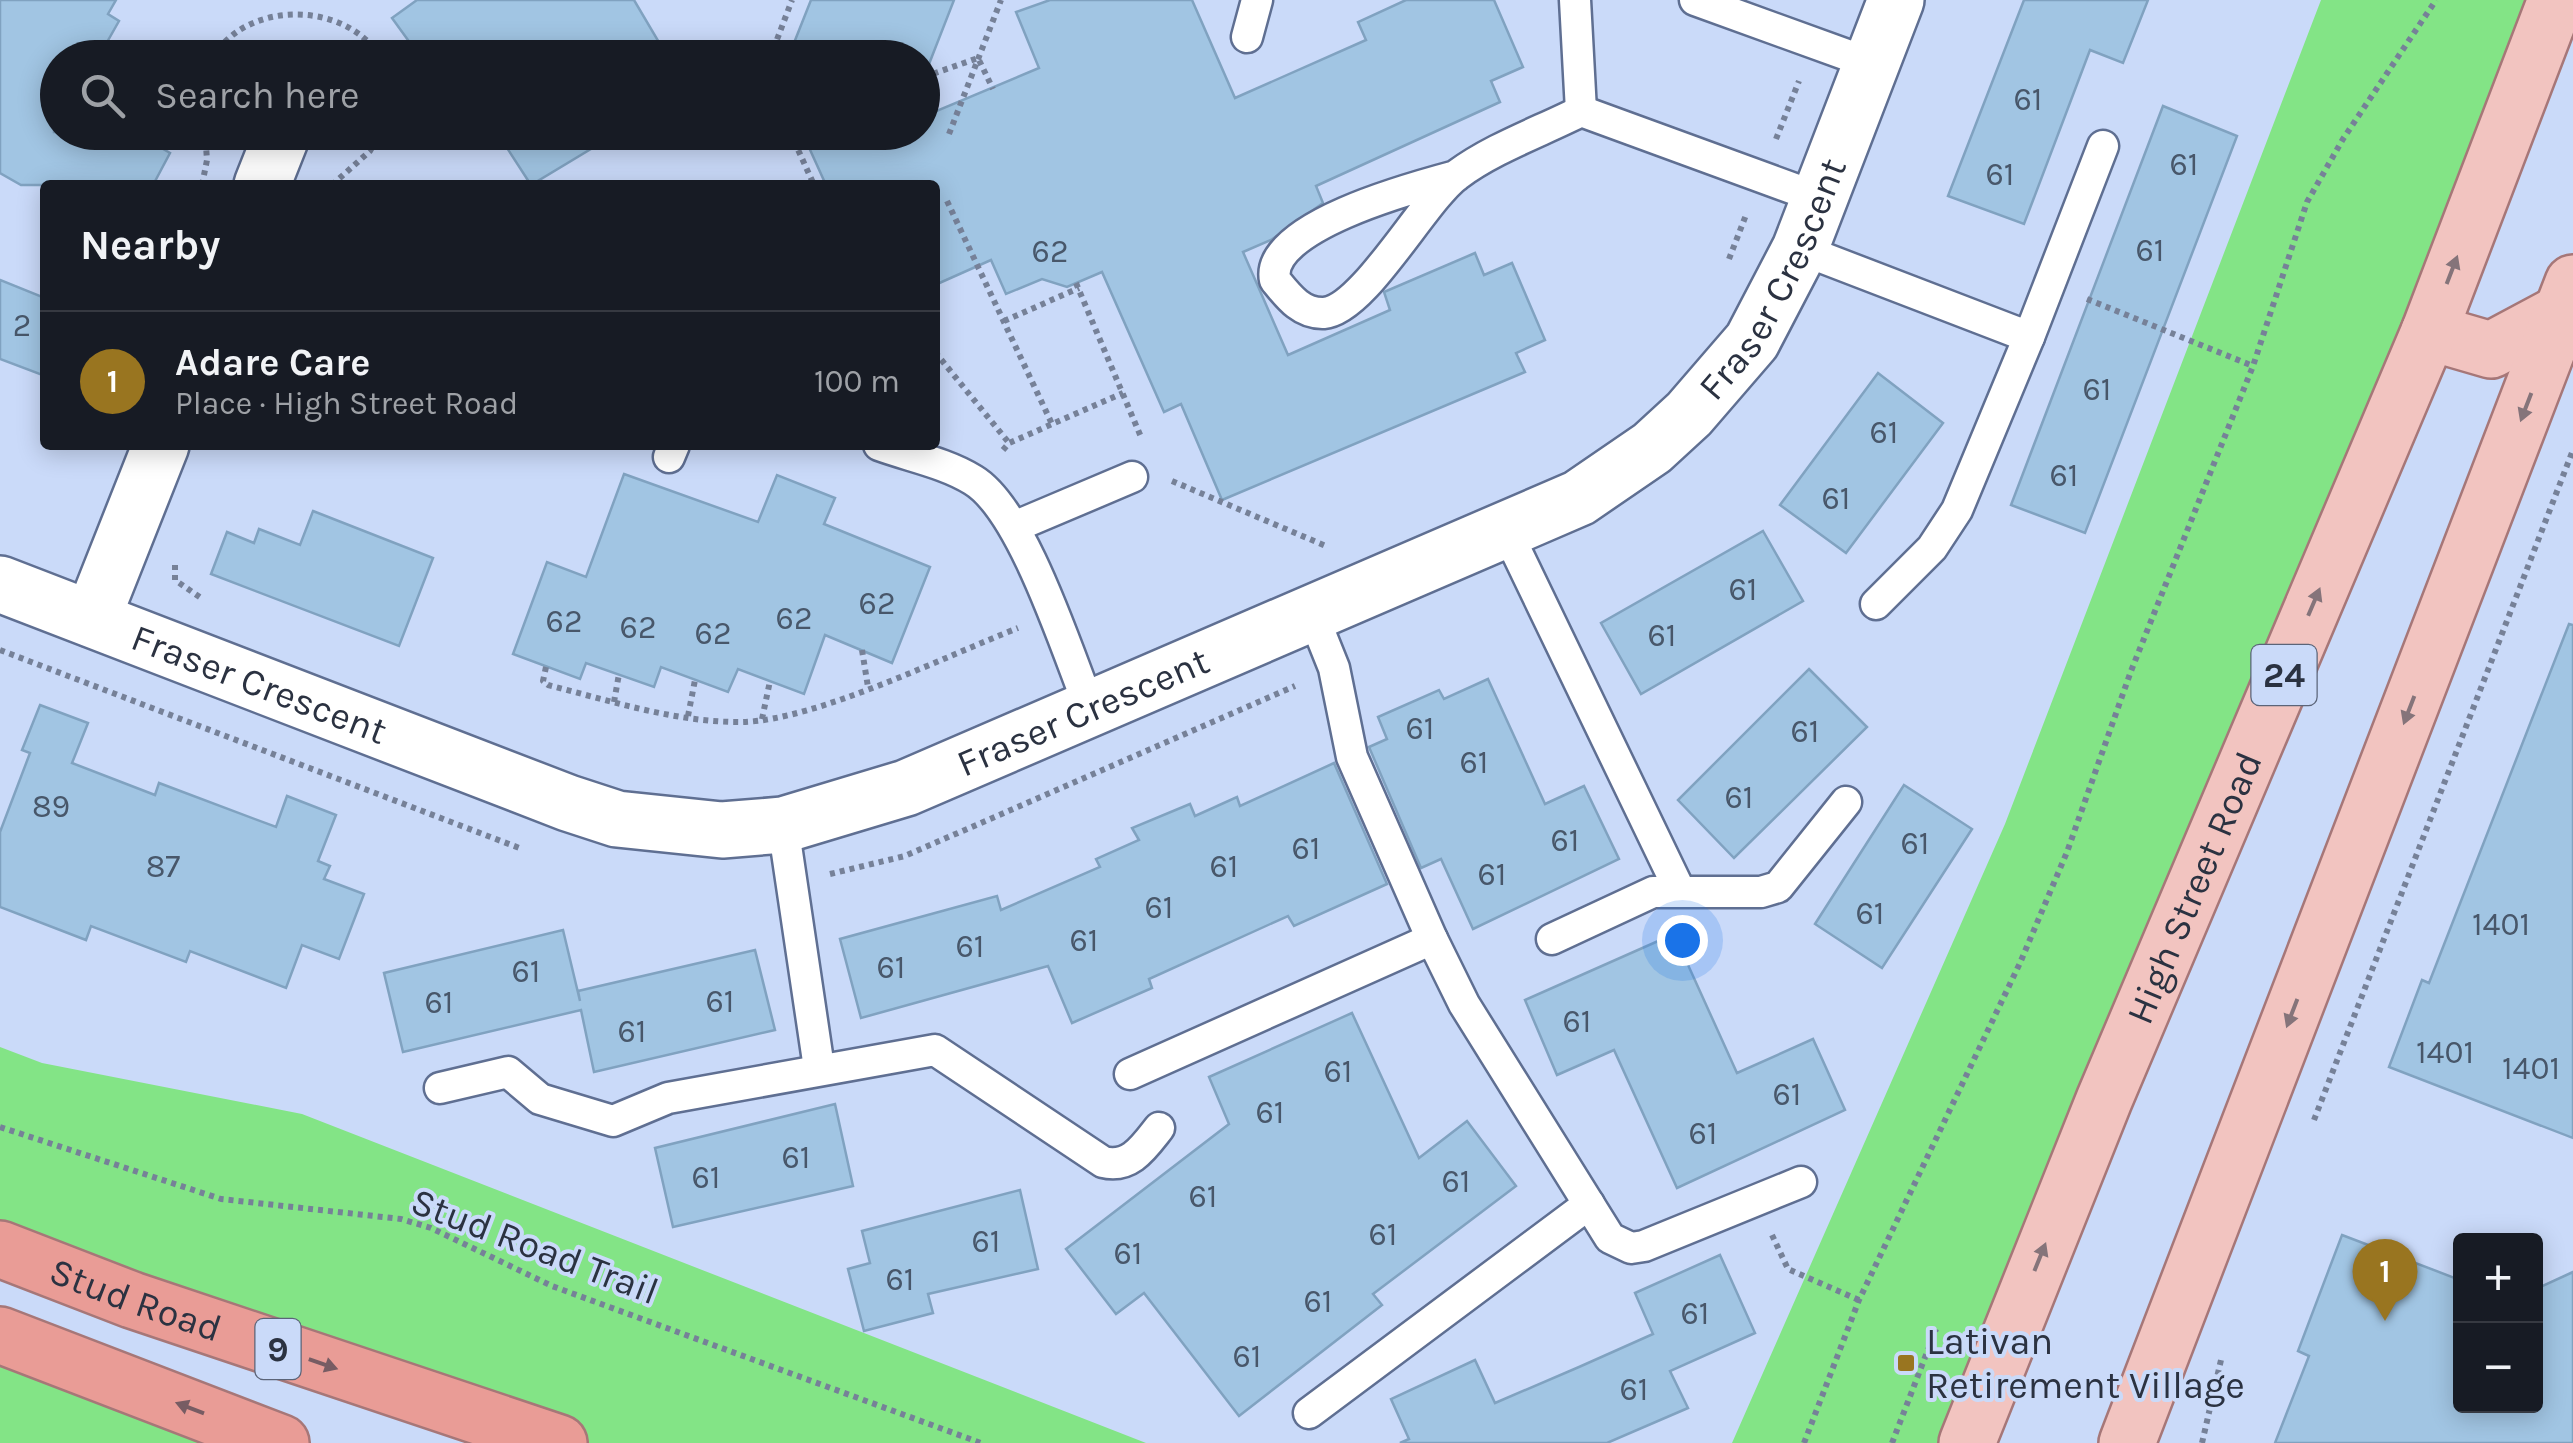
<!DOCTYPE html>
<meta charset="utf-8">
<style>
body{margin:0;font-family:Karla,sans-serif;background:#242831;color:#f1f3f6}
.controls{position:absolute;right:30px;bottom:30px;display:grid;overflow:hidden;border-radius:10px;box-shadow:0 5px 25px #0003}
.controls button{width:90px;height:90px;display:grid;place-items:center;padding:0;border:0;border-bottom:2px solid #363941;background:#171b24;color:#f1f3f6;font:50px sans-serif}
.you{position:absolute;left:1682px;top:940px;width:35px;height:35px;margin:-25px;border:8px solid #fff;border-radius:50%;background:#1a73e8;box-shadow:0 0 0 15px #1a73e833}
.badge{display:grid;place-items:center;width:65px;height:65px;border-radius:50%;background:#997520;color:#fff;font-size:32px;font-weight:700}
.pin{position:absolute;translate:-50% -82px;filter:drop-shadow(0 2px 5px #0008)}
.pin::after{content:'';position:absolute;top:52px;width:35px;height:30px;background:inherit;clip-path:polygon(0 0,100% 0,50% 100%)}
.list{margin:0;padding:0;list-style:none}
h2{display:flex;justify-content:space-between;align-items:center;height:130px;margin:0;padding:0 40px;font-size:42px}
h2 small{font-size:32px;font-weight:400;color:#9ea1a6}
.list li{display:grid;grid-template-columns:65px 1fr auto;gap:30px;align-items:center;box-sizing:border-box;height:140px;padding:0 40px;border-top:2px solid #363941}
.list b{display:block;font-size:38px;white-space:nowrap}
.list p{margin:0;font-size:32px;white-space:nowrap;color:#9ea1a6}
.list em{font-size:32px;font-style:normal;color:#9ea1a6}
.icon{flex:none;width:55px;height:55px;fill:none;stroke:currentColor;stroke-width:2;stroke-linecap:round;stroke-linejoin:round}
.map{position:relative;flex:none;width:2573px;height:1443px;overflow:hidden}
.search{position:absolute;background:#171b24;box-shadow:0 5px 25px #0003;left:40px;top:40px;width:900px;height:110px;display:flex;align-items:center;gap:25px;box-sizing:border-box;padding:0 35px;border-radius:55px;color:#9ea1a6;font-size:38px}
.panel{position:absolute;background:#171b24;box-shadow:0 5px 25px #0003;left:40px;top:180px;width:900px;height:270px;border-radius:10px}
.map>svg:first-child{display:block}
.green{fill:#83e486}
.building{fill:#a1c5e3;stroke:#80a2c0;stroke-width:2.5}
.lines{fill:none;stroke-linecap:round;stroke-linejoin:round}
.lane-casing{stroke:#5f6f92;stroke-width:35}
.street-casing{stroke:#5f6f92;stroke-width:60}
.primary-casing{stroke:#a67778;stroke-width:60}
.highway-casing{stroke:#a67778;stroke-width:60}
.path{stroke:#768198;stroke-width:6;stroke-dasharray:5 5;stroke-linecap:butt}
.lane{stroke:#fff;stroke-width:30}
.street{stroke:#fff;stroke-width:55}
.primary{stroke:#f2c4c0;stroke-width:55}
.highway{stroke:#e99c96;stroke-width:55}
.oneway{fill:#85747a}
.oneway2{fill:#775c63}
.poi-dot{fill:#997520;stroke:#cadaf9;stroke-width:4}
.labels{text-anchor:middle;stroke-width:8;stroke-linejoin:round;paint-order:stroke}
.number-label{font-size:32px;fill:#48576a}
.shield{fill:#cadaf9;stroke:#5b6478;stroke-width:2.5}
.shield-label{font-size:35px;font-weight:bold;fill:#2b3241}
.street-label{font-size:38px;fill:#2b3241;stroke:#cadaf9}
.poi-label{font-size:38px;fill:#2b3241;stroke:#cadaf9;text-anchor:start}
</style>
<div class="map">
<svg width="2573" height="1443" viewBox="0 0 2573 1443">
<rect width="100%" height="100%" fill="#cadaf9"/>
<!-- green -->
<g class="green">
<path d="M2321,0H2556L1967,1443H1732L2005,824Z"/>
<path d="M0,1047L42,1063L302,1114L1146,1443H559L0,1249Z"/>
<path d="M0,1335L281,1443H0Z"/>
</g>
<!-- building -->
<g class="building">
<path d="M0,0H116L108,14L119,21L98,58H58L54,132H134L170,153L153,185H21L0,173Z"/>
<path d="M417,0H634L660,44L647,52L650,58H421L392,18Z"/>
<path d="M811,0H954L922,82V58H788Z"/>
<path d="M1050,0H1192L1235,98L1366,40L1358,22L1406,0H1494L1523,67L1491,81L1500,102L1316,186L1323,203L1271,240L1243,252L1288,355L1390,310L1384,292L1475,253L1484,275L1512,263L1545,340L1516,353L1525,372L1222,500L1181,404L1164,412L1102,272L1067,287L1042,279L1006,294L991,260L935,285V185H826L802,132H922V117L1039,68L1016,12Z"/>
<path d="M2024,0H2148L2123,63L2090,50L2024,224L1948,196Z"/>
<path d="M2163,106L2237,136L2085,533L2011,505Z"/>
<path d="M476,132H619L531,185L498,134L484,142Z"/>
<path d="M0,280L45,298V376L0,359Z"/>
<path d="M1878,373L1943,423L1846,553L1780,505Z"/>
<path d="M624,474L758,522L777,475L835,498L824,524L930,567L892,663L825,635L804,694L738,669L728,692L661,667L654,687L586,663L580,679L513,654L547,562L586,577Z"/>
<path d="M313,511L433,558L399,646L211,574L227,532L254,543L259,529L300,545Z"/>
<path d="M1763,531L1803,601L1641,694L1601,623Z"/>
<path d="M2569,624L2573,625V1138L2389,1067L2422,980L2429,983Z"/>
<path d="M1809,669L1867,727L1734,858L1678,800Z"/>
<path d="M1488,679L1545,804L1584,786L1619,859L1473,929L1441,859L1421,868L1369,747L1387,739L1378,717L1439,690L1444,699Z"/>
<path d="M40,705L88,723L72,763L155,795L159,783L276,827L287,796L336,815L318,861L330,866L324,879L364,894L339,959L302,945L286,988L190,951L186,962L91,926L86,940L0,907V832L30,753L22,750Z"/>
<path d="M1334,763L1387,884L1294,926L1288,916L1149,979L1152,988L1072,1023L1048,966L861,1018L840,939L997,896L1001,910L1100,867L1096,859L1139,840L1132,828L1190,804L1195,816L1237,797L1240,806Z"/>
<path d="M1904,785L1972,829L1882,968L1815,924Z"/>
<path d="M563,930L580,1001L578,991L755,950L775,1030L594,1072L581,1010L403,1052L384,973Z"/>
<path d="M1674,934L1737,1073L1813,1039L1845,1110L1677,1188L1614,1050L1557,1075L1525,1000Z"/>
<path d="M1352,1013L1419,1158L1467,1121L1516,1186L1373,1294L1382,1305L1239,1416L1144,1293L1116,1314L1066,1249L1229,1124L1209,1077Z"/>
<path d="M835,1104L853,1186L673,1227L655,1148Z"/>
<path d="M1020,1190L1038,1269L928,1294L933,1313L864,1331L848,1269L870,1263L862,1231Z"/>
<path d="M2342,1235L2460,1280V1406H2536V1289L2573,1272V1443H2275L2309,1356L2298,1351Z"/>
<path d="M1720,1255L1755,1333L1670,1371L1688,1408L1607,1443H1400L1409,1439L1391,1399L1475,1360L1495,1403L1579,1367L1653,1334L1635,1293Z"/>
</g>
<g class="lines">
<!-- lane casing -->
<g class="lane-casing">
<g id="lane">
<path d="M1575,0L1581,111"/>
<path d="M1695,0L1872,64"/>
<path d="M1247,37L1257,0"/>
<path d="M1456,176C1415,187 1264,227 1275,280C1288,296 1301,314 1324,313C1364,310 1424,199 1457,175C1493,148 1542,131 1581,111L1819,198"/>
<path d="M1800,249L2029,337L2103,146"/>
<path d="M879,445C909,456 946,463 973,480C1023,510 1068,654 1091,711"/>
<path d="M669,457L674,445"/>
<path d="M1014,527L1132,477"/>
<path d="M1506,530L1679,889"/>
<path d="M1876,604L1932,548L1957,510L2029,337"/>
<path d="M1312,613L1334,668L1352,757L1432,939L1464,1004L1610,1238L1631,1248L1644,1246L1801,1182"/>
<path d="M783,825L819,1068"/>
<path d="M1552,939L1653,892H1761L1778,887L1846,802"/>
<path d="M1130,1074L1432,939"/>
<path d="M440,1088L508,1072L540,1099L613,1121L668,1098L935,1050L1103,1162C1130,1169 1144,1147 1159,1128"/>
<path d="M1309,1413L1589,1204"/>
</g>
</g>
<!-- street casing -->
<g class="street-casing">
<g id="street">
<path d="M262,185L283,132"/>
<path id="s1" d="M0,584L568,803L617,819L722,830L783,825L906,788L1579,498L1652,448L1689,414L1752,341L1800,249L1896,0"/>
<path d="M92,619L161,445"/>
</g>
</g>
<!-- primary casing -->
<g class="primary-casing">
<g id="primary">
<path d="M2429,332L2491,350L2562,312"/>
<path id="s2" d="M1967,1443L2104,1100L2429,332L2556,0"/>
<path d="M2127,1443L2573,283"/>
</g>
</g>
<!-- highway casing -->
<g class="highway-casing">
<g id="highway">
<path id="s3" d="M0,1249L132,1300L559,1443"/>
<path d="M0,1335L281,1443"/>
</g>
</g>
<!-- path -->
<g class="path">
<path d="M213,58C245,0 346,0 381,58"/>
<path d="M770,58L792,0"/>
<path d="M924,77L978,58L993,89"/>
<path d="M790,132L814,185"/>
<path d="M949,134L1001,0"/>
<path d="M1776,139L1799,81"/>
<path d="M202,185L207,160L205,132"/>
<path d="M332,185L370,151L381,132"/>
<path d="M947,201L1052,424"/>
<path d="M1729,259L1746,215"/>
<path d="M1076,283L1141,437"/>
<path d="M2087,299L2253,366"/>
<path d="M1004,321L1079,288"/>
<path d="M935,352L1009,443"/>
<path d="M1003,450L1009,443L1123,393"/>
<path d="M1172,481L1326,546"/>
<path d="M175,565V580L201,598"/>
<path d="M0,650L522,849"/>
<path d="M862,650L868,687"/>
<path d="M546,667L543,681L548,685C611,701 678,723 743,722C816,720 946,656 1018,628"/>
<path d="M614,702L619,674"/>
<path d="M688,716L695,680"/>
<path d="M762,719L770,681"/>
<path d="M830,874L905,856L1295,686"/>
<path d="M2314,1120L2573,450"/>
<path d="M0,1127L221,1199L401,1219L431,1228L552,1286L981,1443"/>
<path d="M1772,1235L1788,1269L1859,1300"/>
<path d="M1804,1443L1859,1300L2020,963L2067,852L2131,671L2253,366L2307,202L2343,139L2436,0"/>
<path d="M1892,1443L1936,1329"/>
<path d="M2202,1443L2221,1360"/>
</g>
<!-- lane -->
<use href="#lane" class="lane"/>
<!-- street -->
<use href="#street" class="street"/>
<!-- primary -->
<use href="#primary" class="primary"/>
<!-- highway -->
<use href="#highway" class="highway"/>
</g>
<!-- one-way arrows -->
<defs><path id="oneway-solid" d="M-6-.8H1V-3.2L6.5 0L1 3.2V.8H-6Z" transform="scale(2.5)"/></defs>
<g class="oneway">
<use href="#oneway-solid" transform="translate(2452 270) rotate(-69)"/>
<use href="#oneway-solid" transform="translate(2526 407) rotate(111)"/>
<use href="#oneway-solid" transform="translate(2314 602) rotate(-67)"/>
<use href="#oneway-solid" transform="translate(2409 710) rotate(111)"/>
<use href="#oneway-solid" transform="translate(2292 1013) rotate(111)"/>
<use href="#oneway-solid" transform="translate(2040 1257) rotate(-68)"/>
</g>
<g class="oneway2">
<use href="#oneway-solid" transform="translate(323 1364) rotate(19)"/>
<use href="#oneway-solid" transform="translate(190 1408) rotate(-159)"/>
</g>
<!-- markers -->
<rect class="poi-dot" x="1896" y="1353" width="20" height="20" rx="5"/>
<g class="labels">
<!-- number labels -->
<g class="number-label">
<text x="2028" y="110">61</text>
<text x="2184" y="175">61</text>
<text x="2000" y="185">61</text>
<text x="2150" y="261">61</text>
<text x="1050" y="262">62</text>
<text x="22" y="336">2</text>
<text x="2097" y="400">61</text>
<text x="1884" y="443">61</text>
<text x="2064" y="486">61</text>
<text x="1836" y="509">61</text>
<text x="1743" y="600">61</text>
<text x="877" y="614">62</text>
<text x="794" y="629">62</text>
<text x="564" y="632">62</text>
<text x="638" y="638">62</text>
<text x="713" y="644">62</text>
<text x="1662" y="646">61</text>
<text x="1420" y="739">61</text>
<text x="1805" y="742">61</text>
<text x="1474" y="773">61</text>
<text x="1739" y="808">61</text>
<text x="51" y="817">89</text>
<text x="1565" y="851">61</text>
<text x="1915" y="854">61</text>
<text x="1306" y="859">61</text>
<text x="163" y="877">87</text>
<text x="1224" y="877">61</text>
<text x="1492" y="885">61</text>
<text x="1159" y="918">61</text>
<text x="1870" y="924">61</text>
<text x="2501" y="935">1401</text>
<text x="1084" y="951">61</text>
<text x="970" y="957">61</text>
<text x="891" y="978">61</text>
<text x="526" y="982">61</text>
<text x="720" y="1012">61</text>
<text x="439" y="1013">61</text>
<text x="1577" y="1032">61</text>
<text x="632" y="1042">61</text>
<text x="2445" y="1063">1401</text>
<text x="2531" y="1079">1401</text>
<text x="1338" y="1082">61</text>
<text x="1787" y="1105">61</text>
<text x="1270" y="1123">61</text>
<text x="1703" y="1144">61</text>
<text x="796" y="1168">61</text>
<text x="706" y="1188">61</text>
<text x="1456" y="1192">61</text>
<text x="1203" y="1207">61</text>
<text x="1383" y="1245">61</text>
<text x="986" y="1252">61</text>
<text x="1128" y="1264">61</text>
<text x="900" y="1290">61</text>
<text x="1318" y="1312">61</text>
<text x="1695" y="1324">61</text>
<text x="1247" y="1367">61</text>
<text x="1634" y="1400">61</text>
</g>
<!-- shield labels -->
<g class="shield">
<rect x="2251.5" y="645" width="65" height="60" rx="8"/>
<rect x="255.5" y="1319" width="45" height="60" rx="8"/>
</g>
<g class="shield-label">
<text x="2284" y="687">24</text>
<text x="278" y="1361">9</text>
</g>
<!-- street labels -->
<g class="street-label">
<text dy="13" stroke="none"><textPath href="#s1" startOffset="1988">Fraser Crescent</textPath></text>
<text dy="13" stroke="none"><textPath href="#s1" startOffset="278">Fraser Crescent</textPath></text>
<text dy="13" stroke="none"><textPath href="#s1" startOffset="1148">Fraser Crescent</textPath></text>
<text dy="13" stroke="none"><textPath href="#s2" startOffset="600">High Street Road</textPath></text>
<text transform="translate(535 1246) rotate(21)" y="13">Stud Road Trail</text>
<text dy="13" stroke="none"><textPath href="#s3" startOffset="145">Stud Road</textPath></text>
</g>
<!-- poi labels -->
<g class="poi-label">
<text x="1926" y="1354">Lativan<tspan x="1926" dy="44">Retirement Village</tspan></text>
</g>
</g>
</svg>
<div class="controls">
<button>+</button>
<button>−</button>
</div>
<div class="you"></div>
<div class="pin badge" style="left:2385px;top:1321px">1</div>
<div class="search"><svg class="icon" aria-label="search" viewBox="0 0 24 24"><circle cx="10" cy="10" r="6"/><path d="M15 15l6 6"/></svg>Search here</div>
<section class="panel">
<h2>Nearby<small></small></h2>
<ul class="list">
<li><span class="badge">1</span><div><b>Adare Care</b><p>Place · High Street Road</p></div><em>100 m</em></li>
</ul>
</section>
</div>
